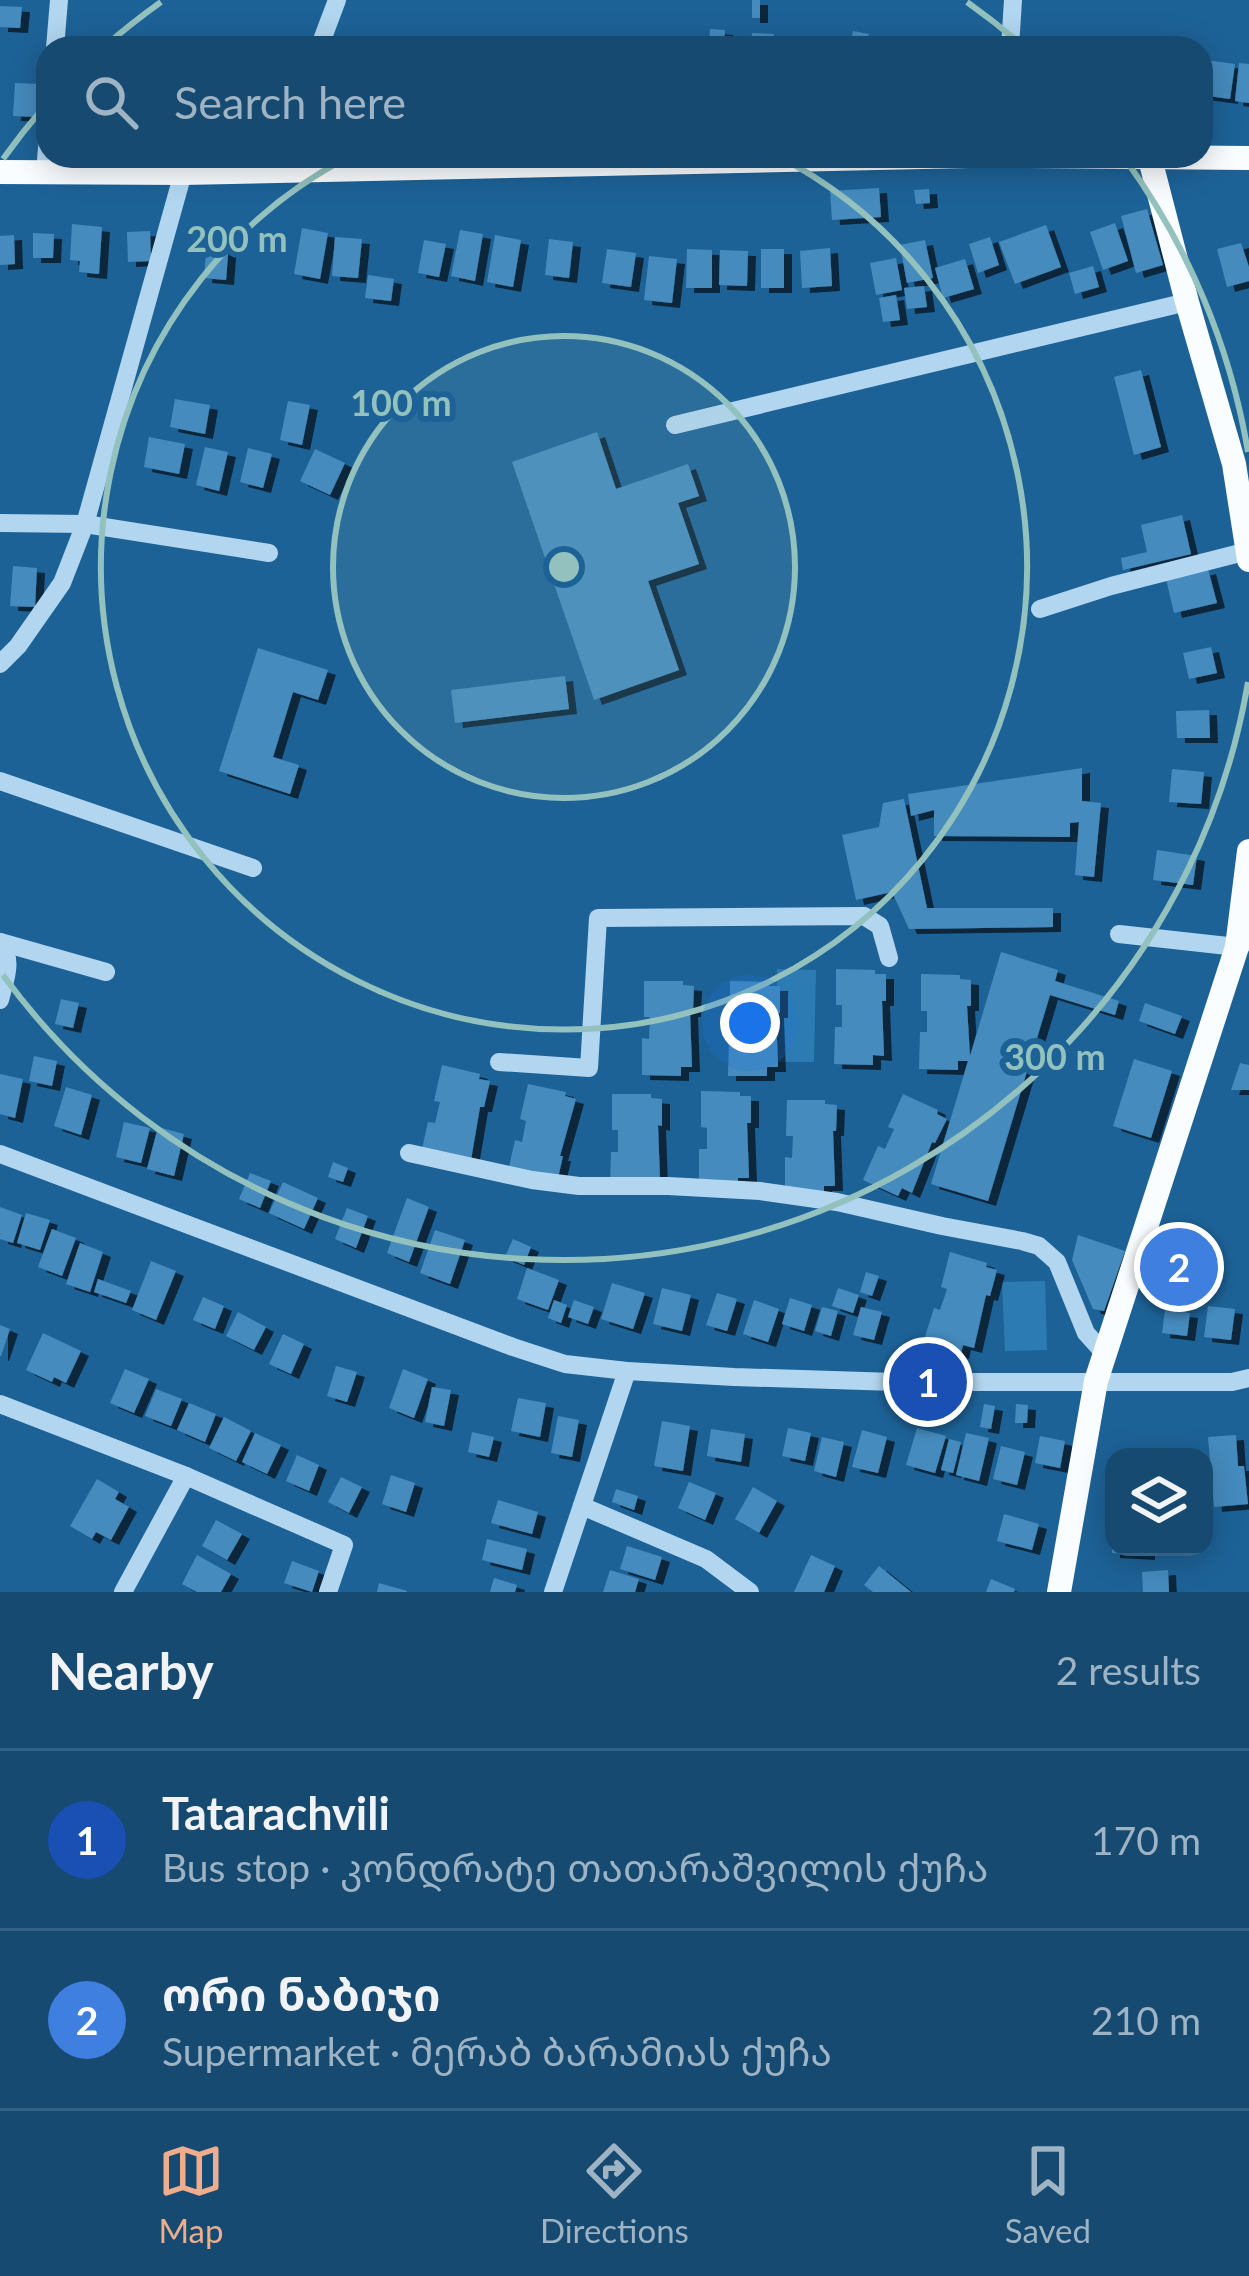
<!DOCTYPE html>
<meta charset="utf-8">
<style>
body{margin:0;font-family:Lato,"Noto Sans Georgian",sans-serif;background:#1f5176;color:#f1f3f6}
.controls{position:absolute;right:36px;bottom:36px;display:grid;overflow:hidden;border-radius:24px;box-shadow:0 6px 30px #0003}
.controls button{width:108px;height:108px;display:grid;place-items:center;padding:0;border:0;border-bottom:3px solid #356284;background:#164a71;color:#f1f3f6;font:60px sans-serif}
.you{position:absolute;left:750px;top:1023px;width:42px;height:42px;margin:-30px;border:9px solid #fff;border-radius:50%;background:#1a73e8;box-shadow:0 0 0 18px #1a73e833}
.badge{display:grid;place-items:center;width:78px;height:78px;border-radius:50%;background:#eead8d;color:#fff;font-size:39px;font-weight:700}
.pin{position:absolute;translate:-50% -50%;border:6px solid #fff;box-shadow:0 3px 12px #0006}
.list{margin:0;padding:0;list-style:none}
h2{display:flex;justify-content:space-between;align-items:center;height:156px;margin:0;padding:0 48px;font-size:51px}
h2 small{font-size:39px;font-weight:400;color:#9eb3c3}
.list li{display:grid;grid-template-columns:78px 1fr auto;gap:36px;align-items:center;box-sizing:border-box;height:180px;padding:0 48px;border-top:3px solid #356284}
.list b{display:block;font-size:45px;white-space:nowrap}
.list p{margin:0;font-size:39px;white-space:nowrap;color:#9eb3c3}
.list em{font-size:39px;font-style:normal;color:#9eb3c3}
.icon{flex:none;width:66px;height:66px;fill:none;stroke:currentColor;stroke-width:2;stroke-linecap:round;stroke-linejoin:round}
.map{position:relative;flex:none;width:1249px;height:1592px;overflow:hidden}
.search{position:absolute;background:#164a71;box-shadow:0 6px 30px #0003;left:36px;right:36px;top:36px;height:132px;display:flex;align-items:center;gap:30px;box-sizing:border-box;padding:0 42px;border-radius:36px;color:#9eb3c3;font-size:45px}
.sheet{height:516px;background:#164a71}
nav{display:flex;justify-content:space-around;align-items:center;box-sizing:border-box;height:168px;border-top:3px solid #356284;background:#164a71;font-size:33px;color:#9eb3c3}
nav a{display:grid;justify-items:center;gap:6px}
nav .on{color:#eead8d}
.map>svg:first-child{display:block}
.green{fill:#2d7bb3}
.building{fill:#458bbe;filter:url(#shadow)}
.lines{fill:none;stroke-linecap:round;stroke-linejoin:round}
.minor{stroke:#b2d6f0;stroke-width:18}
.major{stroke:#fafdff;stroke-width:24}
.ring{fill:none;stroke:#93c1be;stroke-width:6}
.centre{fill:#93c1be;stroke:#1d6297;stroke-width:6}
.ring-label{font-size:36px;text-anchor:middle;font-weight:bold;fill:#93c1be;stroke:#1d6297;stroke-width:12;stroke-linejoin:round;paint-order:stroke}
</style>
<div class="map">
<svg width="1249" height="1592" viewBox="0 0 1249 1592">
<defs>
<filter id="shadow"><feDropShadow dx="8" dy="5" stdDeviation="0" flood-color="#0009"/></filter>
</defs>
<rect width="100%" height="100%" fill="#1d6297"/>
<!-- green -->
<g class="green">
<path d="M777,969L816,970L814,1062H776Z"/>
<path d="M1045,1281L1047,1350L1005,1351L1002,1282Z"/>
</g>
<!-- building -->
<g class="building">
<rect x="752" y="0" width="8" height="18"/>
<path d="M0,6L22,7L20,28L0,27Z"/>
<path d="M710,29L725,30L724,48H709Z"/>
<path d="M853,31L869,34L866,48L850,47Z"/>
<path d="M752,33L774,34L773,48H751Z"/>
<path d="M788,41L809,42V48H787Z"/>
<path d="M1206,60L1235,64L1230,99L1201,95Z"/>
<path d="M1239,63L1249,64V103L1235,101Z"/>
<path d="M15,83L40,84L38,117L13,116Z"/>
<path d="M879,188L881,217L832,220L830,191Z"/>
<path d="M929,189L930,203L916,204L914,190Z"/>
<path d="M1147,209L1163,265L1136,273L1121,216Z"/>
<path d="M1115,223L1128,261L1103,270L1090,232Z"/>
<path d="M72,224L102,227L99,274L79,272L80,261L70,260Z"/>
<path d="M1046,225L1061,267L1015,284L999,242Z"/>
<path d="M302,228L328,233L320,279L294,274Z"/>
<path d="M460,230L483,234L475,281L451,276Z"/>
<path d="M150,231L151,261L128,262L127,232Z"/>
<path d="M33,233L54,234L53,258H33Z"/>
<path d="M14,235L15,264L0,265V236Z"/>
<path d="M495,235L521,240L513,287L487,282Z"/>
<path d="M335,237L362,239L358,278L332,276Z"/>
<path d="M990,237L999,265L978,273L969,244Z"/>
<path d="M549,239L573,242L569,278L545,275Z"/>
<path d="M207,240L229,242L226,280L204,278Z"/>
<path d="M424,240L446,244L439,277L418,273Z"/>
<path d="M925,240L933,278L907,283L900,245Z"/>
<path d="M1241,243L1249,267V281L1227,287L1217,249Z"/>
<path d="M830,248L832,286L802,288L800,251Z"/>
<path d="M607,249L636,253L631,287L602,283Z"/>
<path d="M687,249L712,250V288H686Z"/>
<rect x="761" y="249" width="23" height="39"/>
<path d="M720,250L748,251L747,286L719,285Z"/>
<path d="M649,256L677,259L672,303L644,300Z"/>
<path d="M896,258L902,290L876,295L870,263Z"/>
<path d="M965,259L974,289L943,298L935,268Z"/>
<path d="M1093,266L1099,287L1075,294L1069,273Z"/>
<path d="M368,275L394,279L391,301L365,298Z"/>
<path d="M924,286L927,307L907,309L904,288Z"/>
<path d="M896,295L900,320L883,322L879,298Z"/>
<path d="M1141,370L1161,447L1134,455L1114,377Z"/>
<path d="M175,399L210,405L205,434L170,427Z"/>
<path d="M288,401L310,405L302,445L280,440Z"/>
<path d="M597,432L616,489L688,464L699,496L678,503L699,564L648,581L679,670L594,700L512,462Z"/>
<path d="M149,437L185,444L179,474L144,467Z"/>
<path d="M205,447L228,452L219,491L196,485Z"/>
<path d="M248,448L272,454L263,488L240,482Z"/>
<path d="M315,449L345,463L330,495L300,481Z"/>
<path d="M1182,515L1191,554L1123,570L1121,558L1147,552L1141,525Z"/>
<path d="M13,566L37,568L35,607L10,606Z"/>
<path d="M1208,569L1217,603L1174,613L1166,579Z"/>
<path d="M1211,647L1217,673L1189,679L1183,653Z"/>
<path d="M258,648L328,670L318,700L293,692L273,757L299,765L290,794L219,771Z"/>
<path d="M565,676L569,709L455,723L451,690Z"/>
<path d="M1209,710L1210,738H1177L1176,711Z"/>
<path d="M1082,768V801L1101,803L1094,877L1075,875L1079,822L1070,823V837L934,836V810L911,816L908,794Z"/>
<path d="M1172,769L1204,772L1201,804L1169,802Z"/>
<path d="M904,799L927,908H1053V927L909,929L892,892L856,900L842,835L879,827L883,803Z"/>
<path d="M1157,850L1197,856L1193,885L1153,880Z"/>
<path d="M1001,952L1058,970L1055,981L1119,1001L1115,1015L1050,995L988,1201L931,1184L968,1061H958V1070L919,1069L920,1032H927V1011H921V974L960,975V979L971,980V1006H967L970,1056Z"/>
<path d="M836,969L875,970V974H886V1001H882L884,1056L873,1055V1065L834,1064L835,1027H842V1005H836Z"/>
<path d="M644,981H683V985L694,986L693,1012H690L692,1067H681V1076L642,1075V1038L649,1039L650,1017H644Z"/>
<path d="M730,981L769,982V986H780V1013H776L778,1067H767V1076H728L729,1039H735L736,1017H730Z"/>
<path d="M61,999L79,1003L73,1028L55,1024Z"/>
<path d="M1145,1003L1182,1016L1175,1034L1139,1021Z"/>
<path d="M34,1056L57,1061L52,1086L29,1081Z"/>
<path d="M1134,1059L1172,1071L1151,1138L1113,1126Z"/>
<path d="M1240,1063L1249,1065V1090H1231Z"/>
<path d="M442,1065L480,1074L479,1079L490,1081L484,1107H480L471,1160L420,1158L428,1122L435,1123L440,1102L434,1101Z"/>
<path d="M0,1074L23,1079L15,1118L0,1114Z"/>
<path d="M528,1084L566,1092L565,1096L576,1099L560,1156H563L558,1178L507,1176L515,1140L522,1142L526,1121L520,1119Z"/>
<path d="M66,1087L92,1095L81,1135L54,1126Z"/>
<path d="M701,1091L740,1092V1096H751V1123H747L749,1178H738V1187L699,1186V1149H707V1128L701,1127Z"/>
<path d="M612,1094H651V1098L662,1099V1126L658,1125L660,1180L610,1188L611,1152H618V1130H612Z"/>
<path d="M903,1094L938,1110L937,1114L947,1119L935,1143L932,1142L912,1193L902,1188L898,1196L863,1180L878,1146L885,1149L894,1129L888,1127Z"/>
<path d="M787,1100H825V1104L837,1105L836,1131H833L835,1186H824V1195L785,1194V1157L792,1158L793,1136H786Z"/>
<path d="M124,1122L150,1128L141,1163L116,1157Z"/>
<path d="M158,1127L184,1134L174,1176L147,1169Z"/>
<path d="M333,1162L348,1168L343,1182L328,1177Z"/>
<path d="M250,1173L271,1181L260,1208L239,1199Z"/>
<path d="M283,1182L318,1198L304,1229L269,1213Z"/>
<path d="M407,1198L429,1207L409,1262L387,1253Z"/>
<path d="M0,1207L22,1215L13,1243L0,1239Z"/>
<path d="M347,1208L368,1216L356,1248L335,1239Z"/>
<path d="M26,1213L50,1220L40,1250L17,1243Z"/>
<path d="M52,1229L76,1238L62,1276L38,1267Z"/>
<path d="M435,1230L465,1240L450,1284L420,1273Z"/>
<path d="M1078,1235L1125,1251L1104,1311L1093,1309L1072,1260Z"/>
<path d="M513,1239L531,1247L524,1265L505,1257Z"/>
<path d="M80,1243L103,1252L90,1292L66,1284Z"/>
<path d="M950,1252L987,1263L986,1267L997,1270L990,1296L986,1295L974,1348L963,1345L961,1354L923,1343L934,1308L940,1310L947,1289L941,1287Z"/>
<path d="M151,1261L176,1271L156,1320L132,1310Z"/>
<path d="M527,1268L559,1280L548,1310L517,1299Z"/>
<path d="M866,1272L879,1276L872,1296L860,1292Z"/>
<path d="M98,1279L131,1291L126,1303L94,1292Z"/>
<path d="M612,1283L645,1293L633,1329L601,1319Z"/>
<path d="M662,1288L691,1295L682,1331L653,1324Z"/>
<path d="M838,1288L859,1295L853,1313L832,1306Z"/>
<path d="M717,1293L737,1299L727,1331L706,1325Z"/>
<path d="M203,1297L224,1306L215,1329L193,1320Z"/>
<path d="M790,1298L812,1305L804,1331L782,1324Z"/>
<path d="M554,1300L567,1305L561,1323L548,1318Z"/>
<path d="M574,1300L594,1307L588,1324L568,1317Z"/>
<path d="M754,1300L779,1309L768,1342L743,1334Z"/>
<path d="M1208,1306L1235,1309L1231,1340L1204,1337Z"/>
<path d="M822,1307L838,1311L831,1336L815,1331Z"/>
<path d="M861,1307L882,1312L874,1340L853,1335Z"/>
<path d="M1165,1310L1190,1313L1187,1336L1162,1333Z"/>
<path d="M238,1312L266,1327L254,1350L226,1336Z"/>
<path d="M0,1325L10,1329L1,1356H0Z"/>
<path d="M43,1333L81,1351L66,1383L54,1377L52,1382L26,1370Z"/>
<path d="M283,1334L304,1344L291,1374L269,1364Z"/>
<path d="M336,1366L357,1372L347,1402L327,1396Z"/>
<path d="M125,1369L149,1379L134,1413L110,1403Z"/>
<path d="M403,1369L428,1379L414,1418L389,1408Z"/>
<path d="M432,1387L451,1390L444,1426L425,1422Z"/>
<path d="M156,1389L182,1399L171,1426L145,1416Z"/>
<path d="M518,1398L546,1403L540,1437L511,1431Z"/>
<path d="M189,1403L216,1414L205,1442L177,1430Z"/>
<path d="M984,1404L995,1406L991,1429L980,1427Z"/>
<path d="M1016,1404L1028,1405L1027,1423H1015Z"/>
<path d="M558,1416L579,1420L572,1457L551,1453Z"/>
<path d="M224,1417L251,1431L236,1461L209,1448Z"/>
<path d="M662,1421L690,1426L683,1471L654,1466Z"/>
<path d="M788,1428L811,1433L805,1461L782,1456Z"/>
<path d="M917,1428L946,1436L935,1473L906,1465Z"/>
<path d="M711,1429L745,1434L741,1462L707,1456Z"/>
<path d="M862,1430L887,1437L878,1473L852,1467Z"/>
<path d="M472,1432L494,1437L489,1457L468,1452Z"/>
<path d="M255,1433L281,1445L267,1474L242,1462Z"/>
<path d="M966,1433L989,1438L979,1481L956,1475Z"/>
<path d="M1236,1435L1238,1466H1244L1248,1504L1214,1507L1208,1437Z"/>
<path d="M1040,1436L1065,1441L1060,1468L1035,1463Z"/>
<path d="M822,1437L844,1442L836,1477L814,1471Z"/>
<path d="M949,1439L961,1442L953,1473L941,1470Z"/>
<path d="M1001,1446L1025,1452L1017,1485L993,1479Z"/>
<path d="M297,1455L319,1465L309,1491L286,1481Z"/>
<path d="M391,1475L415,1483L406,1512L382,1504Z"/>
<path d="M341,1477L362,1487L349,1513L328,1502Z"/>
<path d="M97,1479L119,1492L115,1499L129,1507L111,1540L96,1532L92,1539L70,1526Z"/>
<path d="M689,1482L716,1493L705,1520L678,1508Z"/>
<path d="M753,1487L777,1501L759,1533L735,1519Z"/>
<path d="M616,1489L638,1496L634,1510L612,1502Z"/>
<path d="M498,1500L538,1512L532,1534L491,1523Z"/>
<path d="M1004,1514L1039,1524L1032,1550L997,1541Z"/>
<path d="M216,1520L242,1534L227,1560L202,1546Z"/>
<path d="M487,1539L527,1549L522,1570L482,1560Z"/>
<path d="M627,1546L662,1557L655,1580L620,1569Z"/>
<path d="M1112,1547H1147V1555L1112,1553Z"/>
<path d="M197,1555L231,1574L221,1592H197L182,1584Z"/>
<path d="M811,1555L835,1566L824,1592H794Z"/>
<path d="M292,1561L319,1571L312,1592L284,1583Z"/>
<path d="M879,1566L911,1592H873L864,1585Z"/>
<path d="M610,1570L639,1579L635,1592H603Z"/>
<path d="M1168,1570L1169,1592H1143L1142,1572Z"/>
<path d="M494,1578L517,1585L515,1592H490Z"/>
<path d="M991,1579L1015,1589L1014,1592H986Z"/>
<path d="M379,1583L407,1591V1592H377Z"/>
</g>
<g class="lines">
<!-- minor -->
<g class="minor">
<path d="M55,48L59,0"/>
<path d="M319,48L337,0"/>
<path d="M1010,48L1013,0"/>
<path d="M45,172L48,136"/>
<path d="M675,425L1187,302"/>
<path d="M0,523L85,524L269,553"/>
<path d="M1040,609L1111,586L1248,551"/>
<path d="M0,664L18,646L62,583L85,524L183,173"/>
<path d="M0,781L253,868"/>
<path d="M1119,934L1237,947L1245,943"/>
<path d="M0,942L106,972"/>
<path d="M0,942C14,961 5,979 0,1000"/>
<path d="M499,1062L589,1068L598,918L864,916L880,926L889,958"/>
<path d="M409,1153L532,1180L579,1186H668L760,1191L837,1202L942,1226L1022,1241L1039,1246L1057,1262L1086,1333L1105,1354"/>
<path d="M0,1154L513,1347L565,1364L627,1371L734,1377L895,1382H1232L1249,1378"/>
<path d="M0,1404L186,1476L344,1545L328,1592"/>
<path d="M582,1506L706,1559L750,1592"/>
<path d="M123,1592L186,1476"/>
<path d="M553,1592L627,1371"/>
</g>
<!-- major -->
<g class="major">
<path d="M1029,156L1249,158"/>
<path d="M1150,159L1187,302L1234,464L1249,560"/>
<path d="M0,172L183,173L969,156"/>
<path d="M1059,1592L1096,1381L1237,947L1249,851"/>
</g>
</g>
<!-- distance rings -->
<circle cx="564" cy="567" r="231" fill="#93c1be" fill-opacity=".12"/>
<g class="ring">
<circle cx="564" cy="567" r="231"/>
<path d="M778 156A463 463 0 1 1 350 156"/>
<path d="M1248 682A694 694 0 0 1 3 975M3 159A694 694 0 0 1 44 107M104 47A694 694 0 0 1 161 2M967 2A694 694 0 0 1 1024 47M1125 159A694 694 0 0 1 1248 452"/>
</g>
<circle cx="564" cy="567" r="18" class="centre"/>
<g class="ring-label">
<text x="237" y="252">200 m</text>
<text x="401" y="416">100 m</text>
<text x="1055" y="1070">300 m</text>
</g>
</svg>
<div class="controls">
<button><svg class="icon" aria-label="layers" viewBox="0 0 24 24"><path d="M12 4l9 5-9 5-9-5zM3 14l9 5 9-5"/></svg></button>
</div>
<div class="you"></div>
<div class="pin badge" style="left:928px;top:1382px;background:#1a4fb4">1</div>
<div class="pin badge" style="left:1179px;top:1267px;background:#3f7fe0">2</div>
<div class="search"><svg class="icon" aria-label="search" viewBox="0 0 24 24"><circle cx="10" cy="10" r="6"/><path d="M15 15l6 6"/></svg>Search here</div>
</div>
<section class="sheet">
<h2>Nearby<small>2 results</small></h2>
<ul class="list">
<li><span class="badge" style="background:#1a4fb4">1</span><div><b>Tatarachvili</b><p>Bus stop · კონდრატე თათარაშვილის ქუჩა</p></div><em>170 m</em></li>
<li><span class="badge" style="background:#3f7fe0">2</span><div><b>ორი ნაბიჯი</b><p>Supermarket · მერაბ ბარამიას ქუჩა</p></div><em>210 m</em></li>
</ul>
</section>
<nav>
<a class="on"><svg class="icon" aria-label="map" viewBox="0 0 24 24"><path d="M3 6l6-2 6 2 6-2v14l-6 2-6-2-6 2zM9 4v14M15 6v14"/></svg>Map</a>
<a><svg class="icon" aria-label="directions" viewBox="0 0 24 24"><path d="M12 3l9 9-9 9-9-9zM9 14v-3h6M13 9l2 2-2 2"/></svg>Directions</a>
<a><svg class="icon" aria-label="saved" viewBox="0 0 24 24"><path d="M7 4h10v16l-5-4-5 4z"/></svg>Saved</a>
</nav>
